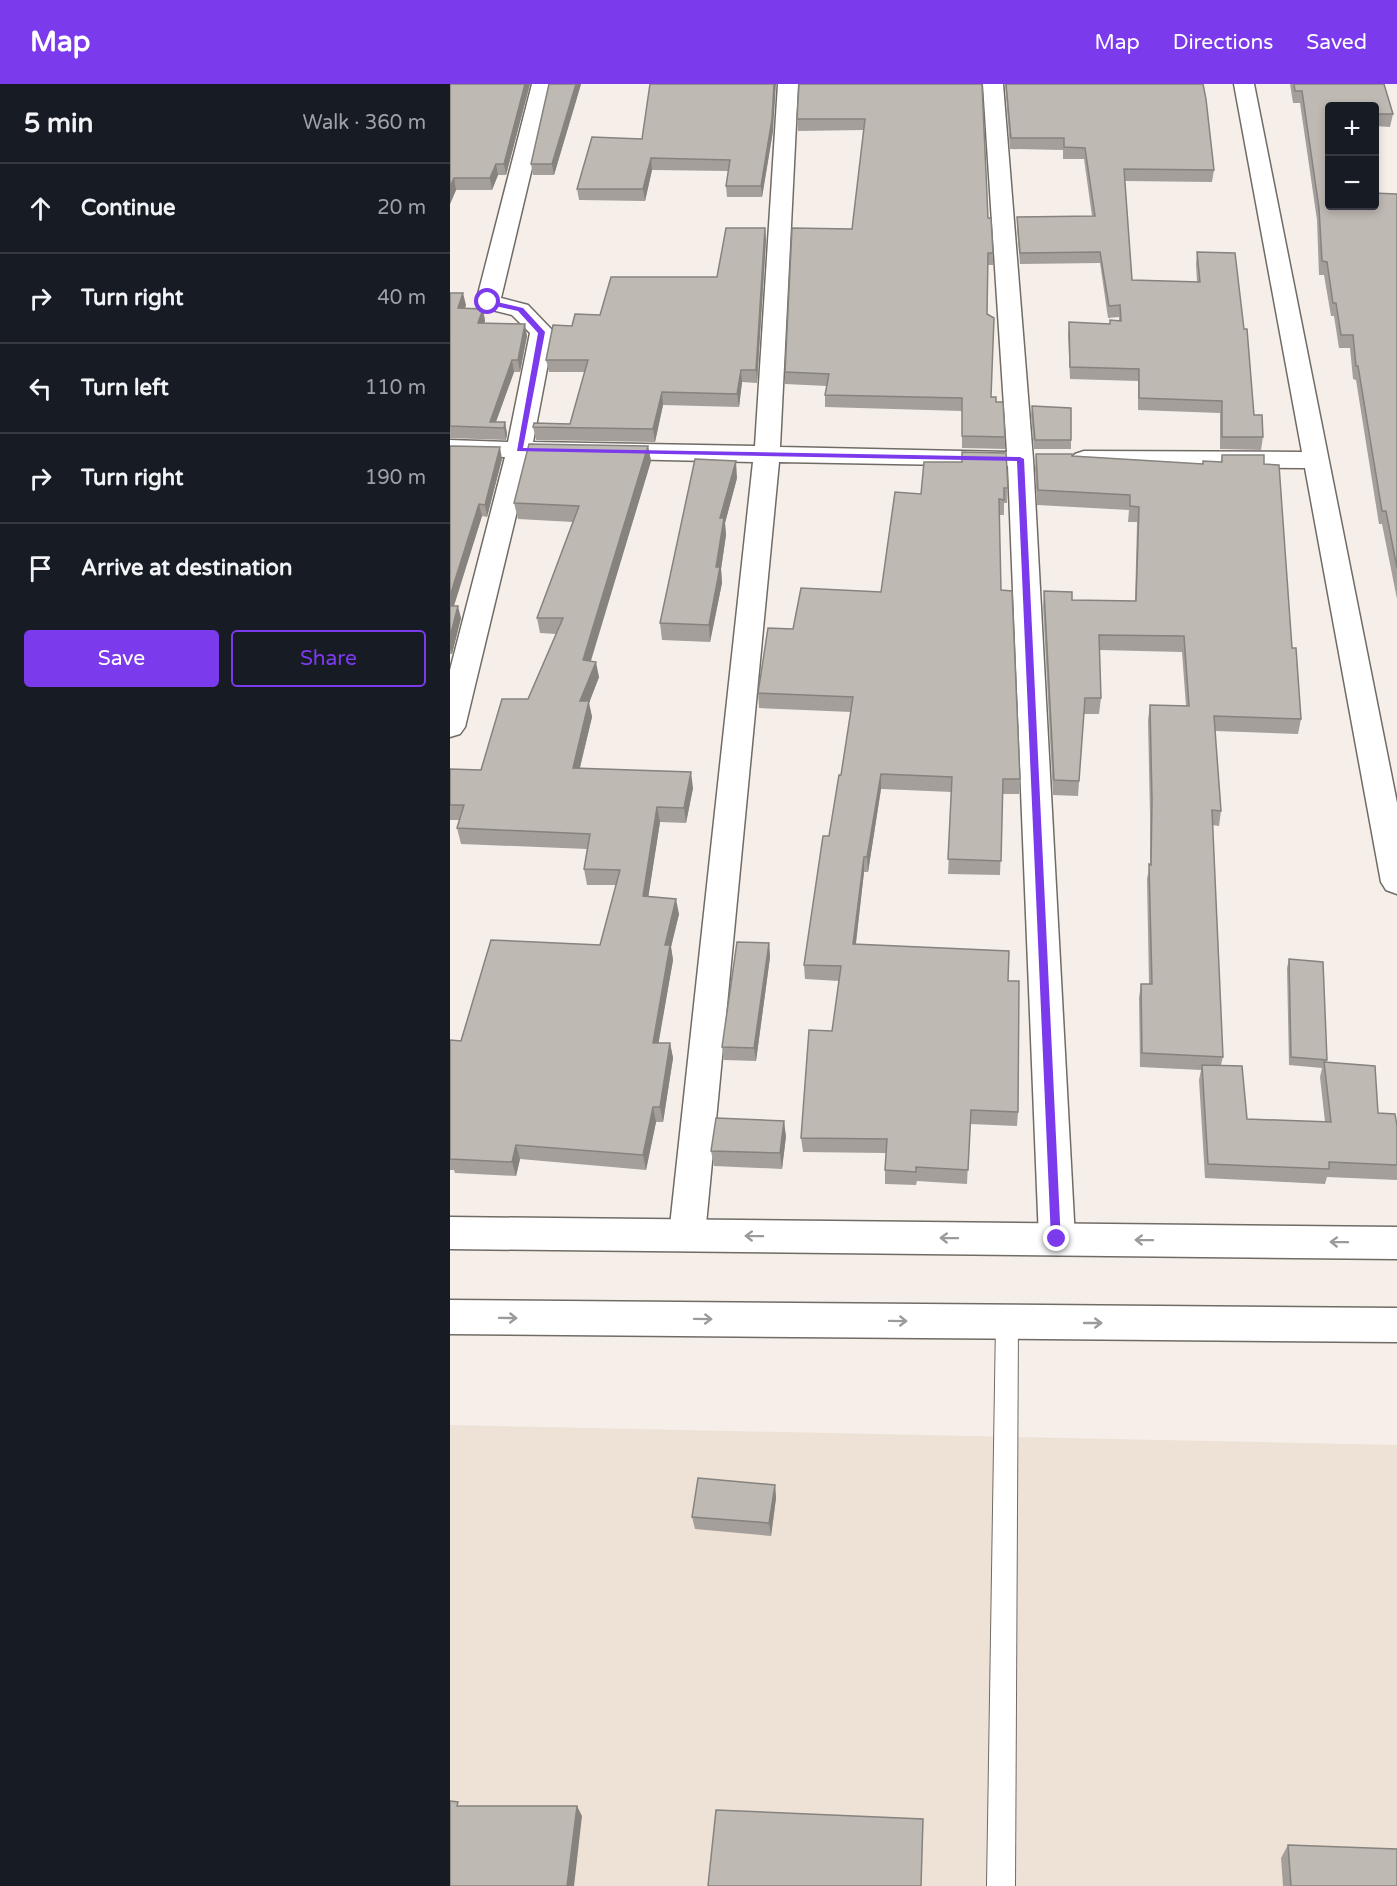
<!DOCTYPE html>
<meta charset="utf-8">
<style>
body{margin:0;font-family:"Varela Round",sans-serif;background:#242831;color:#f1f3f6}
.controls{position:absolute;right:18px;top:18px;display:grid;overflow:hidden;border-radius:6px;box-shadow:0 3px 9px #0003}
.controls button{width:54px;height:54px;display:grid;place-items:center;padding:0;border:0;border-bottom:2px solid #363941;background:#171b24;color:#f1f3f6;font:30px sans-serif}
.stop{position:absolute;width:18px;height:18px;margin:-14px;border:4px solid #7c3aed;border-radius:50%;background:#fff}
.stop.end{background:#7c3aed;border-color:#fff;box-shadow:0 2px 6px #0008}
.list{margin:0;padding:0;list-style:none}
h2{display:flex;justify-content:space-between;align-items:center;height:78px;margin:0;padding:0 24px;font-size:26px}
h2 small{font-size:20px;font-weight:400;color:#9ea1a6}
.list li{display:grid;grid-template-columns:39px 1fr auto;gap:18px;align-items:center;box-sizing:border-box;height:90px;padding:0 24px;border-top:2px solid #363941}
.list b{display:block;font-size:22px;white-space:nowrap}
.list em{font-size:20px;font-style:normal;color:#9ea1a6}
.actions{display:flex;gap:12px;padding:18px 24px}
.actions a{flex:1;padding:14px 0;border:2px solid #7c3aed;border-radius:6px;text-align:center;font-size:21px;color:#7c3aed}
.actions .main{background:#7c3aed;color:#fff}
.icon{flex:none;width:33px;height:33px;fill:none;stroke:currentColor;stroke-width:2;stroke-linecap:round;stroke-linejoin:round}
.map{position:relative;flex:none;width:947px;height:1802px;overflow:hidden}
header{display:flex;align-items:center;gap:36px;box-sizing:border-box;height:84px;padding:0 30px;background:#7c3aed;color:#fff}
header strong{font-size:28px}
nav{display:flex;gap:33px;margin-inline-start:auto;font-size:21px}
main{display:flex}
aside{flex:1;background:#171b24}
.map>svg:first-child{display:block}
.built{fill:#eee2d7}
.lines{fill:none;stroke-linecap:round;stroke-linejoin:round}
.lane-casing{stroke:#706b65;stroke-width:2}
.street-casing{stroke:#706b65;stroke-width:3}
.primary-casing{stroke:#706b65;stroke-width:3}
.lane{fill:#fff;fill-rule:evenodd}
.street{fill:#fff;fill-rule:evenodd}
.primary{fill:#fff;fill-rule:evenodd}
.wall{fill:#a49f9a}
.shaded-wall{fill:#86827d}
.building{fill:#bfb9b3;stroke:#86827d;stroke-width:1.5}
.oneway{stroke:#9c9b9a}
.route{fill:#7c3aed}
</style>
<header>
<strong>Map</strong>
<nav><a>Map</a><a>Directions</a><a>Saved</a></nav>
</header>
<main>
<aside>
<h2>5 min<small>Walk · 360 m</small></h2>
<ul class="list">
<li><svg class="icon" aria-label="ahead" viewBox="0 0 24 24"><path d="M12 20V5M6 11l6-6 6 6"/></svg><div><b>Continue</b></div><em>20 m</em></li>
<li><svg class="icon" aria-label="right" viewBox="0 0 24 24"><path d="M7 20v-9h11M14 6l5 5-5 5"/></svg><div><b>Turn right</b></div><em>40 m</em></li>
<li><svg class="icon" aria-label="left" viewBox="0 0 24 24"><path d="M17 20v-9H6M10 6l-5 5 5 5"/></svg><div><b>Turn left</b></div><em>110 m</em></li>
<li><svg class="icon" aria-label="right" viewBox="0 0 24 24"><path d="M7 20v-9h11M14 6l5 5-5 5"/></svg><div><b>Turn right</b></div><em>190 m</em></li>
<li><svg class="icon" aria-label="arrive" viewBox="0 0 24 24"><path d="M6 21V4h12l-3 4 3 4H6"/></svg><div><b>Arrive at destination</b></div></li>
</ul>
<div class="actions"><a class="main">Save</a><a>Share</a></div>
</aside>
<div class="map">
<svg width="947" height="1802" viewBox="0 0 947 1802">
<rect width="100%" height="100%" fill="#f6efe9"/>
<!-- built -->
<path class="built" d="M0,1341L947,1361V1802H0Z"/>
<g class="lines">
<!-- lane casing -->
<g class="lane-casing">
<path id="lane" d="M557,1228L565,1231L568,1238L565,1802H537L546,1238L549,1231Z"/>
</g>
<!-- street casing -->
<g class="street-casing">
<g id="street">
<path d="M82,0H102L51,214L78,221L104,248L83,358L305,362L328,0H348L330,363L557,368L533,0H553L583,375L625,1155L620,1166L607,1171L594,1166L589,1155L558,382L329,378L255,1151L250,1162L237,1167L224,1162L219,1151L303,378L80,373L15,643L10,650L0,653V586L55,373L0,372V356L58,358L80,249L62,231L30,223L26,218Z"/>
<path d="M784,0H804L947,719V810L936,806L931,798L855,384L634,383L625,380L621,375L625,370L634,367L852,368Z"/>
</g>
</g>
<!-- primary casing -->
<g class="primary-casing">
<g id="primary">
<path d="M0,1133L947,1143V1175L0,1165Z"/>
<path d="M0,1216L947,1224V1258L0,1250Z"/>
</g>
</g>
<!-- lane -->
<use href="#lane" class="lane"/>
<!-- street -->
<use href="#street" class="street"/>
<!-- primary -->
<use href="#primary" class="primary"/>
</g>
<!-- wall -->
<g class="wall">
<path d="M0,0H80L56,91H48L42,106H6L0,120Z"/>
<path d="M99,0H131L104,91H83L81,80Z"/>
<path d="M532,0L538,134L543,169V181H538L537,230L541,313L546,318L555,353V365L512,364V327L375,323V311L377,302L335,300V288L402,145L414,46L348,47L347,35Z"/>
<path d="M555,0H753L764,86L762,98L675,97L682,196L747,198L746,180L747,168L804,331L813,353L811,366L770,365V329L688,326V297L620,295L618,250L619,238L660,240L669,236V233L658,234L650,179L570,180L567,145V133L642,132L634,75H613V66L560,65Z"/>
<path d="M840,0H934L943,30L940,43L924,42V22H879V122L947,110V515L932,440H929L906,296L903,295L900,264H889L884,232H881L874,191H869L867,136L850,19H843Z"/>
<path d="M323,47L312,113H277L276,102L278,87L202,86L195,117L129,116L127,105L192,55Z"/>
<path d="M315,144L316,156L307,299L292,298L289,323L213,321L205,358L86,356L83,343L120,340L135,288H99L96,276L122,242L150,231L267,193Z"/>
<path d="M0,209L16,221L15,224L33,225L35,237L34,239L77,252L70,288H64L46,338H55L57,350L56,356L0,354Z"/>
<path d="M582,322L621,356V365H584L581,331Z"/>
<path d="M0,362L52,375L37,433L32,432L4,522L11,534L2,570H0Z"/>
<path d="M198,362L201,377L141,577L149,593L139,619L142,633L130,684L243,704L236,739L210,738L198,813L229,830L221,863L223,876L208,959H220L223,974L213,1038H206L196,1086L70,1075L66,1092L5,1089L4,1086H0V956L11,957L150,861L166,801H137L134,785L137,765L11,760L7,744L9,736H0V685L31,686L78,615L106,550L90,549L87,534L123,438L68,435L64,419Z"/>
<path d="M586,370L752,380L771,378L772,371L814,380L842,564L851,635L848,650L765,647L771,727L769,742L762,741L773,973L771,981L797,1035L875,1038L870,993L872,984L839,981L837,884L839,875L877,976L876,978L928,1029L947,1042V1096L877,1093L875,1100L755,1094L749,996L751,986L690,983L689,914L691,900H699L697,795L700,780V731L698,636L700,621L736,622L732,568L649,566L651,614L649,630H634L628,712L603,711L593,522L594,507L622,516L685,517L687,438H678L679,426L587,421L585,385Z"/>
<path d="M287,394L275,439L276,451L271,485L272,499L260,558L212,556L210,539Z"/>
<path d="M558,404L557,419H554V431H549L551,506L570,695L569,710H553L550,791L498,790L502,708L431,705L418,788H414L406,860L558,897L568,1028L567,1042L520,1040L517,1100L467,1097L466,1101L435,1100V1086L436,1069L353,1068L351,1054L382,947L389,897L355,895L354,881L391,691L401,628L309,624L308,609L343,545L431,508L471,410Z"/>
<path d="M319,859L320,873L306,977L274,976L272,963Z"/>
<path d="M336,1052L332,1085L264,1082L261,1067Z"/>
<path d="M325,1401L326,1414L321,1452L245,1445L242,1433Z"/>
<path d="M838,1761L947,1802H833L831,1774Z"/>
</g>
<!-- shaded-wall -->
<g class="shaded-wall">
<path d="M75,0H80L56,91L54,80Z"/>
<path d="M126,0H131L104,91L102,80Z"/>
<path d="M324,0H326L323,47L312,113L311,102Z"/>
<path d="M201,74L202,86L195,117L193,105Z"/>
<path d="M46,80L48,91L42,106L40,94Z"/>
<path d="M4,94L6,106L0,120V103Z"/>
<path d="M315,144L316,156L307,299L306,286Z"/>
<path d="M13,209L16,221L10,236L8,224Z"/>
<path d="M33,225L35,237L30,251L28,239Z"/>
<path d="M75,240L77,252L70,288L68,276Z"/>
<path d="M62,276L64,288L44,343L40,338Z"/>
<path d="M291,286L292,298L289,323L287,310Z"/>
<path d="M212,308L213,321L205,358L203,345Z"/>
<path d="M55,338L57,350L56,356L54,344Z"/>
<path d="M198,362L201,377L136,592L133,576Z"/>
<path d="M50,363L52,375L37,433L35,421Z"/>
<path d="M286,377L287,394L275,439L276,451L271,485L272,499L260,558L259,541L266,483L270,434Z"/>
<path d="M29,420L32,432L0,534V512Z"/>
<path d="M8,522L11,534L2,570L0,564V553Z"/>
<path d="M146,578L149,593L139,619L142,633L126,699L123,684L130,617Z"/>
<path d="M241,688L243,704L236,739L234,724Z"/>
<path d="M431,690V705L418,788L417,773Z"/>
<path d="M207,723L210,738L196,828L193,812Z"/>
<path d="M414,773V788L404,874L403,860Z"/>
<path d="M226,815L229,830L221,863L223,876L206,974L203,959L215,861Z"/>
<path d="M319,859L320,873L306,977L304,964Z"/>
<path d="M220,959L223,974L213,1038L210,1023Z"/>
<path d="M203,1023L206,1038L196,1086L193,1071Z"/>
<path d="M334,1037L336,1052L332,1085L330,1069Z"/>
<path d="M66,1061L70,1075L66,1092L62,1078Z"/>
<path d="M325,1401L326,1414L321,1452L319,1439Z"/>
<path d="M127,1722L132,1732L124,1802H117Z"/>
</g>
<!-- building -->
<g class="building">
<path d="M0,0H75L54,80H46L40,94H4L0,103Z"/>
<path d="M99,0H126L102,80H81Z"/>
<path d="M200,0H324L322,35L311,102H276L280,76L201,74L193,105H127L142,53L192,55Z"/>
<path d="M349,0H532L538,134H541L543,169H538L537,230L544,234L541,313H546V318H553L555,353L512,352V314L375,311L379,290L335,288L342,144L402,145L415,35H347Z"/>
<path d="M556,0H753L756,15L764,86L674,85L682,196L750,198L747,168L785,169L794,245H797L804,331H812L813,353H772V317L689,314V285L620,283L619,238L660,240V236L671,237L670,221L659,222L650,168L570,169L567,133L645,132L635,64L614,63V54H561Z"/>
<path d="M844,0H934L943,30H924V22H879V122H924V109L947,110V484L936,427H932L908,282H906L903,251H891L886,219H883L877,178L872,177L869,124L852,7H845Z"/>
<path d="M276,144H315L306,286H291L287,310L212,308L203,345L83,343L84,339L120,340L138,276H96L103,241L122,242L125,230L150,231L161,193H267Z"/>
<path d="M0,209H13L8,224L33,225L28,239L75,240L68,276H62L40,338H55L54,344L0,342Z"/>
<path d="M582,322L621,324V356H585Z"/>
<path d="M79,360L198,362L133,576L146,578L130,617H139L123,684L241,688L234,724L207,723L193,812L226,815L215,861H220L203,959H220L210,1023H203L193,1071L66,1061L62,1078L0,1075V956L11,957L41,856L150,861L170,786L134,785L140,750L7,744L14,721H0V685L31,686L52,615H78L113,534H87L129,422L64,419Z"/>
<path d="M0,362L50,363L35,421L29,420L0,512Z"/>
<path d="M512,368L556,369L558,404H554V416L549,415L551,506L562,507L570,695H553L551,777L498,775L502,693L431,690L417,773H414L403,860L559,867L558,897H569L568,1028L521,1026L518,1086L466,1083V1088L435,1086L437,1055L351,1054L359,946L382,947L391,882L354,881L373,752H379L389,691H391L403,613L308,609L318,544L343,545L351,504L431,508L445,408L471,410L474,378H512Z"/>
<path d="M586,370H622V372L753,380V377L772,378V371H814V380L829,381L842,564H846L851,635L764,632L771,727L762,726L773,973L692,969L691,900H702L699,780L701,781L702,716L700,621L739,622L734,552L649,551L651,614H635L629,697L604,696L594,507L622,508V516L686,517L689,423L680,422V411L588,406Z"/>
<path d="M245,375L286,377L270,434H274L266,483H270L259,541L210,539Z"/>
<path d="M0,522H8L0,553Z"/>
<path d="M287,858L319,859L304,964L272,963Z"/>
<path d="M839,875L873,878L877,976L841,973Z"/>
<path d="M874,978L925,982L928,1029L945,1030L947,1042V1081L879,1078V1085L758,1080L752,981L792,982L797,1035L881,1038Z"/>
<path d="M266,1034L334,1037L330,1069L261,1067Z"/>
<path d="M248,1394L325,1401L319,1439L242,1433Z"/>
<path d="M0,1717L8,1718L7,1722H127L117,1802H0Z"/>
<path d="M266,1726L473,1735L471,1802H258Z"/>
<path d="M838,1761L947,1765V1802H841Z"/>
</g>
<!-- one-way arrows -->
<defs><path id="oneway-shaft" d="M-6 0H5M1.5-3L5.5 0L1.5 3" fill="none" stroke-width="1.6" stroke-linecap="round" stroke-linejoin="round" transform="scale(1.5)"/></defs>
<g class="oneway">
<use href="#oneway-shaft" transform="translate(304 1152) rotate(-179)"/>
<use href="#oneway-shaft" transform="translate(499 1154) rotate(-179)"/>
<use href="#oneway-shaft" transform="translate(694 1156) rotate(-179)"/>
<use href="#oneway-shaft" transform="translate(889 1158) rotate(-179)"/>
<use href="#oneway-shaft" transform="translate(58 1234) rotate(1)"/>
<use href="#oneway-shaft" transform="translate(253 1235) rotate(1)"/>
<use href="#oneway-shaft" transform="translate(448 1237) rotate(1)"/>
<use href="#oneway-shaft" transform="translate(643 1239)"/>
</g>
<!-- route -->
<path class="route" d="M38,216L73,224L95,248L73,364L570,373L574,375L611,1159H603L601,1155L567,377L67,367L88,249L68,227L36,220Z"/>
</svg>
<div class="controls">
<button>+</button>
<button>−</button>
</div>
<div class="stop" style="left:38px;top:218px"></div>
<div class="stop end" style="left:607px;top:1155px"></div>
</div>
</main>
